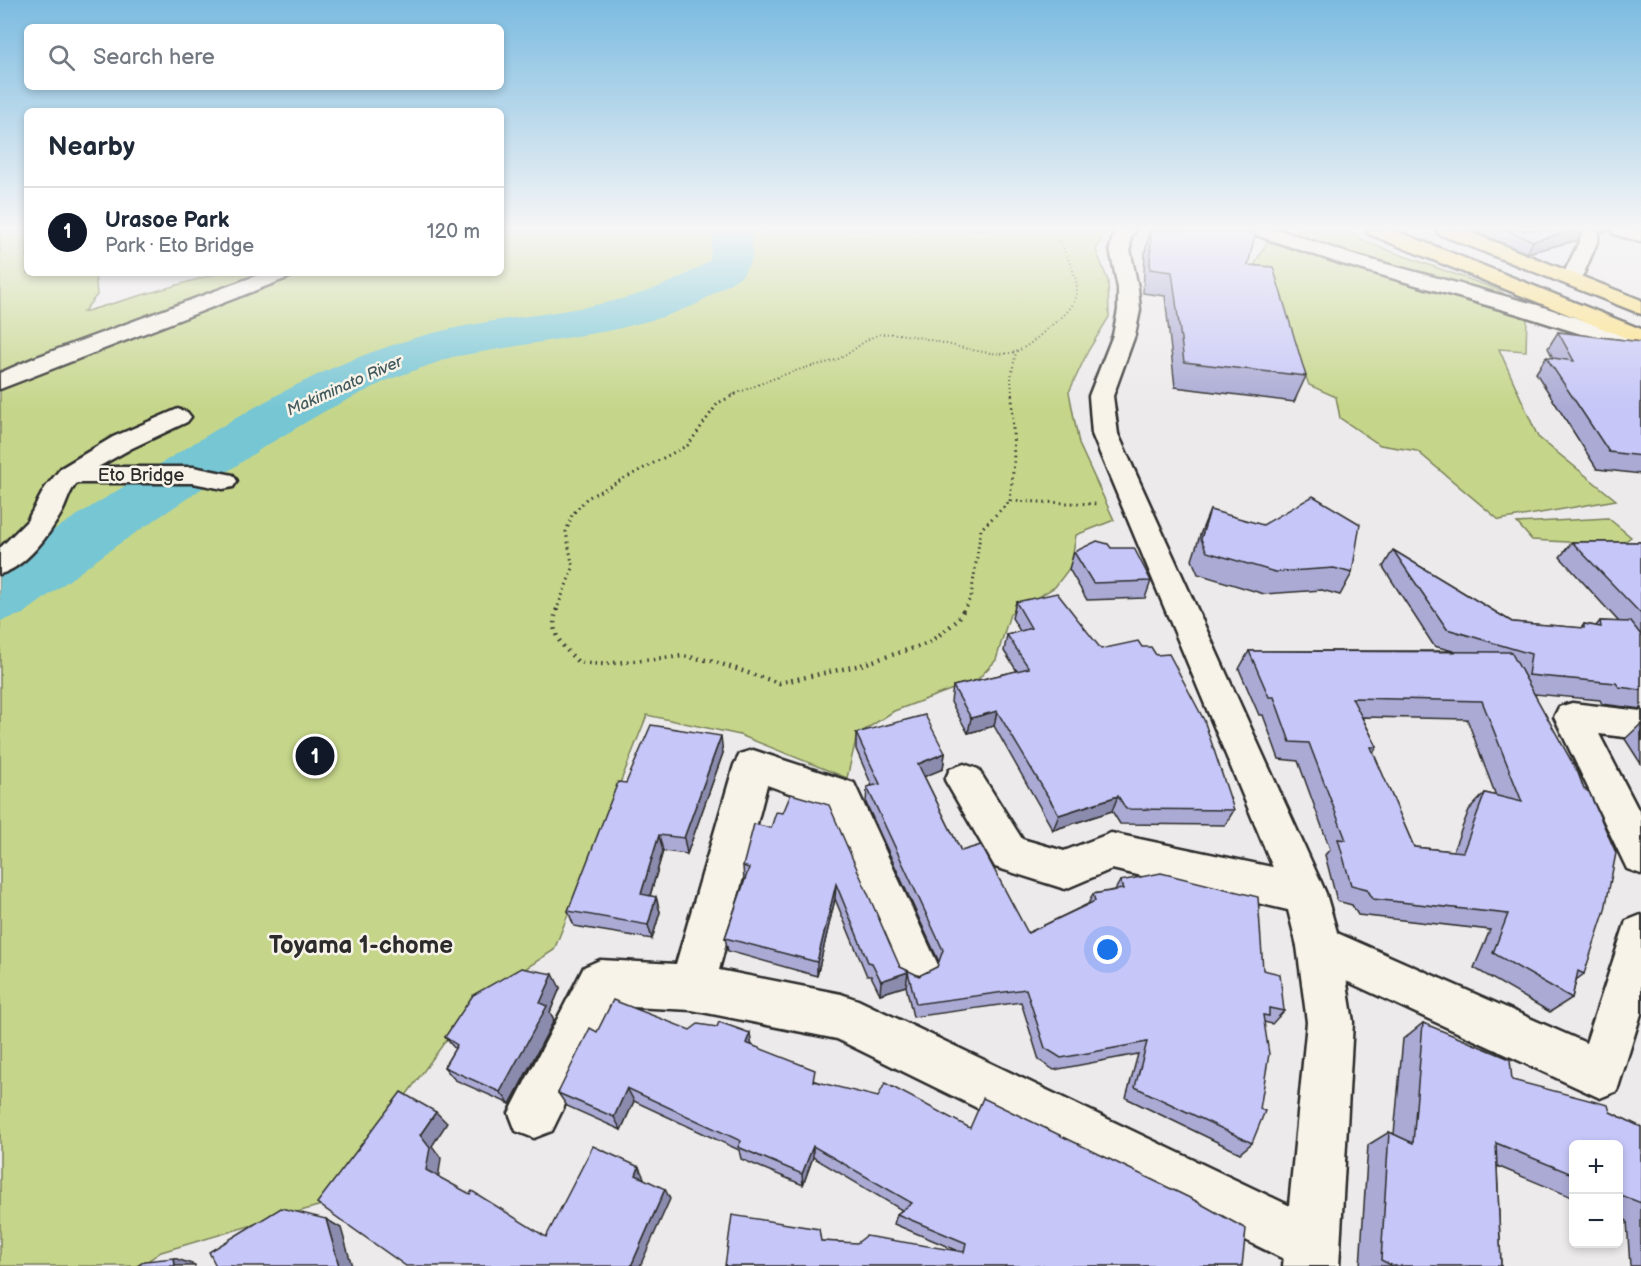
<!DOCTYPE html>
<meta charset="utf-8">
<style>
body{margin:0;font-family:"Balsamiq Sans",sans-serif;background:#f2f2f3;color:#1f2937}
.controls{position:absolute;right:18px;bottom:18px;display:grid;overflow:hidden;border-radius:9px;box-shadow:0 3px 9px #0003}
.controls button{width:54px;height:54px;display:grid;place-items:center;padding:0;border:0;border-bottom:2px solid #e0e1e3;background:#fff;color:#1f2937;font:30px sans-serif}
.you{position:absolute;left:1108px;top:950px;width:21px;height:21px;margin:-15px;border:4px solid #fff;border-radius:50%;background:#1a73e8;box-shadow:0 0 0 9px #1a73e833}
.badge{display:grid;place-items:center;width:39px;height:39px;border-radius:50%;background:#111827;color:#fff;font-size:20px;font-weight:700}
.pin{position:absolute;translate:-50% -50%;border:3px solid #fff;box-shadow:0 2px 6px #0006}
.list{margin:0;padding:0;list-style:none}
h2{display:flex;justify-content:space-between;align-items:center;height:78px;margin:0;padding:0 24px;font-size:26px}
h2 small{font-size:20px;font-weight:400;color:#747a83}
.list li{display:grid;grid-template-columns:39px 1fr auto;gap:18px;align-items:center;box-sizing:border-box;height:90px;padding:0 24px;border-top:2px solid #e0e1e3}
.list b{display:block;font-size:22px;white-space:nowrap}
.list p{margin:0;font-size:20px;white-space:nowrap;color:#747a83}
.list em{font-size:20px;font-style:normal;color:#747a83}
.icon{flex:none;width:33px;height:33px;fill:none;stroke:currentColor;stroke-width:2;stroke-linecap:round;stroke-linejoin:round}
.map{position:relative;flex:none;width:1641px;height:1266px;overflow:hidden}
.search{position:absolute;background:#fff;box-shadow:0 3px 9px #0003;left:24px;top:24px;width:480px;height:66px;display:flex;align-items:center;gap:15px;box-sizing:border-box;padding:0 21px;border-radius:9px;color:#747a83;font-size:22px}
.panel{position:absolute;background:#fff;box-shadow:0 3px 9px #0003;left:24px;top:108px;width:480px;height:168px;border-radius:9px}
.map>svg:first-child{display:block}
.built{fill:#e1dfef}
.green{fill:#c5d68a;stroke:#78805a;stroke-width:1.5}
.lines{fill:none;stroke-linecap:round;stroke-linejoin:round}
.river{fill:#77c6d4;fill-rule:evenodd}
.street-casing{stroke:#2b2b2b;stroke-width:5}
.secondary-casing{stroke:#2b2b2b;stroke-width:5}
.highway-casing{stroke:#2b2b2b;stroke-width:5}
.path-far2{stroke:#2b2b2b;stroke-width:2;stroke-dasharray:1 3;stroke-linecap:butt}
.path-far1{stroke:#2b2b2b;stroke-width:3;stroke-dasharray:1.5 4;stroke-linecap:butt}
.path{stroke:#2b2b2b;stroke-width:4.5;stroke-dasharray:1.5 5;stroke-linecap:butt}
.street{fill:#f7f3e8;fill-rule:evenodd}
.secondary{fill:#f7f3e8;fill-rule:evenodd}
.highway{fill:#fce080;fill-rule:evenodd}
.wall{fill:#aaaad5;stroke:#2b2b2b;stroke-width:1.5;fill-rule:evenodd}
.shaded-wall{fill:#8b8bae;stroke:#2b2b2b;stroke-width:1.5}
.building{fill:#c6c6f8;stroke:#2b2b2b;stroke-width:1.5;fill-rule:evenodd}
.labels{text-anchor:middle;stroke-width:5;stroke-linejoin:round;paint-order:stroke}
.far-water-label{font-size:16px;font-style:italic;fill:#425a5e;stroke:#f7f3e8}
.street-label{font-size:18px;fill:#2b2b2b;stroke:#f7f3e8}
.near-neighbourhood-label{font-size:24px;font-weight:bold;fill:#2b2b2b;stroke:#f7f3e8}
</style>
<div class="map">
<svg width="1641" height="1266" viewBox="0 0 1641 1266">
<rect width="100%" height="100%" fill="#edeaeb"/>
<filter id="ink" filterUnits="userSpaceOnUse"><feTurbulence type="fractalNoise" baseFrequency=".0167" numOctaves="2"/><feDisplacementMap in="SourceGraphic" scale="12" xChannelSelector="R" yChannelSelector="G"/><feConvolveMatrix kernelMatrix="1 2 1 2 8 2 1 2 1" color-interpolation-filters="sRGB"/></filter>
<g filter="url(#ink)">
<!-- built -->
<path class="built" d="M1464,230H1542L1582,246L1561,269Z"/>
<!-- green -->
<g class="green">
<path d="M0,230H27V273H95L97,295L83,312L219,273H501V230H1106L1096,250L1108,281L1109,317L1088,351L1069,392L1079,444L1114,520L1076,535L1071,566L1055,587L1010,614L996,660L977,680L894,711L857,735L847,778L740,735L647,715L554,950L473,1003L328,1203L161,1252L140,1266H0Z"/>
<path d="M1298,230H1343L1371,244L1496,289L1503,293L1495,294C1460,286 1426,275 1392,265C1364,258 1333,254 1307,241C1302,238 1301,235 1298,230Z"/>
<path d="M1267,242L1527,317L1526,351L1499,349L1538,437L1616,500L1499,520L1417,451L1380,445L1340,418L1336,397L1309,385L1280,307L1255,277V264Z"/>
<path d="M1608,518L1631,537L1620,545L1532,540L1517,523Z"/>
</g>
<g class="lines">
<!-- river -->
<path class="river" d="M713,230H752V258L743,275L695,305L663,317L613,330L452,357L388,380L325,411L264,447L113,548L23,614L0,621V565C54,529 110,495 165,461C236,417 308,373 387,347C426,333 466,325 507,319C580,308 646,303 710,260Z"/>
<!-- street casing -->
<g class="street-casing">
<g id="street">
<path d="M1580,230H1598V240L1584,273L1581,277H1567L1564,273L1580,240Z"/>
<path d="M1612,230H1641V242L1614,234Z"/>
<path d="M178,409L187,412L191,417L187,422L132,448L98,467H193L233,475L237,481L233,487L223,489L193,483H77C69,491 67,503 62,512C49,535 26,567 0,574V548L27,521L45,488L61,468L113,437Z"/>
<path d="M1572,703L1641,711V739L1599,734L1641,815V874L1627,869L1554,717L1559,707Z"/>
<path d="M753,750L854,783L938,965L932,980L916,987L900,980L825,806L767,785L719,970L841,994L858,1000L1332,1226L1340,1245L1332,1264H1294L837,1039L692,1010L613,1006L552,1131L534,1138L516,1131L509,1113L584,967L600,960L676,964L734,765L740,754Z"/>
<path d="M964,764L978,769L1022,839L1064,851L1111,833L1305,874L1320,880L1326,894L1320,908L1305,914L1112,869L1065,889L995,867L945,780L950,769Z"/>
<path d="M1641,915V1014L1617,1091L1600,1098L1303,961L1297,946L1303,931L1319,925L1586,1043L1626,921Z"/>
</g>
</g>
<!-- secondary casing -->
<g class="secondary-casing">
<g id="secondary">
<path d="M1116,230H1136L1131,236L1130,249L1138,288L1140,310L1135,335L1113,396L1118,434L1326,894L1341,946L1353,1022L1339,1266H1283L1307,1022L1297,946L1284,894L1092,434L1089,396L1113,335L1118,310V288L1110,249L1113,235Z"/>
<path d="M1251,230H1280L1353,255L1534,304L1641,339V353L1518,314L1339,263L1253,234Z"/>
<path d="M264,273H293L290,277L0,389V373L34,358Z"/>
</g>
</g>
<!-- highway casing -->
<g class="highway-casing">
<g id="highway">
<path d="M1367,230H1394L1641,329V344L1369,234Z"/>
<path d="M1437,230H1464L1641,300V314L1439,234Z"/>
</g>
</g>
<!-- path-far2 -->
<g class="path-far2">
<path d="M732,395C756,386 780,375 805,368C818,364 832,363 844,356C857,349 867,336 883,334C919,330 989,363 1017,351C1030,346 1042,333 1053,324C1093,295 1074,276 1059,238L1077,233V230"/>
<path d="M1012,395L1011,377L1016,352"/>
</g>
<!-- path-far1 -->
<g class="path-far1">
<path d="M1010,501L1014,462L1012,394"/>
<path d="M556,611L573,568L566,532L572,515L587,498L688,445L718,403L736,394"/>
<path d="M963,611L971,597L981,529L1010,501L1099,504"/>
</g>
<!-- path -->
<path class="path" d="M557,609C548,634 562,645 578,662L604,664L683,656L712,661L779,683L861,665L929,643L958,620L964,609"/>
<!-- street -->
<use href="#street" class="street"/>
<!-- secondary -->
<use href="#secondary" class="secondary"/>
<!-- highway -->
<use href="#highway" class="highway"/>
</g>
<!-- wall -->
<g class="wall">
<path d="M1150,230L1248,265L1306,376L1294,402L1175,387L1165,296L1143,293L1145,252Z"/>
<path d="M1471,230H1583L1578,240L1527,253Z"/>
<path d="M1558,332L1641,342V474L1597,469L1536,373L1546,357L1553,358L1548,348Z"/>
<path d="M1210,510L1352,573L1340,595L1322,590L1264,594L1198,574L1192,560L1201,532Z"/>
<path d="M1572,542H1641V709L1602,704L1600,700L1535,694L1584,974L1576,980L1572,998L1550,1012L1474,968L1490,930L1358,915L1352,905L1337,901L1325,855L1330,849L1298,761L1279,759L1263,715H1259L1239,669L1249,651H1453L1434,646L1383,567L1393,550L1512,622L1581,628L1584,624L1596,626L1600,621L1619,622L1560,557ZM1362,717L1467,719L1496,796L1485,793L1469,810L1453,851L1414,847L1373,753L1377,747Z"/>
<path d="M1111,548L1151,581L1145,598L1087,600L1069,569L1074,552Z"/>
<path d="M1016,602L1101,649L1234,810L1225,825L1120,824L1112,811L1053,830L994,726L968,733L951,702L953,686L1017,671L1004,651L1007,635L1020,631L1012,618Z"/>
<path d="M1641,724V764L1625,739Z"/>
<path d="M856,733L945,753L943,769L924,776L961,851L1028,933L1088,904L1093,894L1115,890L1120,881L1263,970L1284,1011L1272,1024L1264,1022L1252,1143L1240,1153L1126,1098L1138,1054L1054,1070L1039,1060L1021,1002L913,1017L906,986L880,994L871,976H867L835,899L817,976L728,951L725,938L744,881L743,866L771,828L783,813L900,967L919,976L937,967L939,962L866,803L867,787L872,786L856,749Z"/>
<path d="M723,753L687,854L663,851L650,896L656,897L660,912L652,939L574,926L568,911L626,783Z"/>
<path d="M560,988L550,1012L554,1020L510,1104L455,1080L444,1067L455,1049L445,1037Z"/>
<path d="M1423,1023L1512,1080L1610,1112L1641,1127V1266H1630L1627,1221L1618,1217V1144H1574V1198L1497,1166L1501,1266H1360L1368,1145L1389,1132L1394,1134L1403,1039Z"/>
<path d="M690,1030L752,1045L815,1081L970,1128L1242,1266H725L821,1241L956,1250L894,1224L897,1214L902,1210L813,1157L803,1185L741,1159L739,1150L634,1101L621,1130L567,1106L558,1093L597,1032Z"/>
</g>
<!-- shaded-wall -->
<g class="shaded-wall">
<path d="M1577,230H1583L1578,240L1527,253L1533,241Z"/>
<path d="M1602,230H1611L1600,234Z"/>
<path d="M997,711L994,726L968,733L971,718Z"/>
<path d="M721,736L723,753L687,854L684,838Z"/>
<path d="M945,753L943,769L916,780L918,764Z"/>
<path d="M1118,796L1112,811L1053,830L1059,815Z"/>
<path d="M659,835L663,851L646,909L641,894Z"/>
<path d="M836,884L835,899L817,976V962Z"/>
<path d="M656,897L660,912L652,939L648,925Z"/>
<path d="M908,972L906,986L880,994L881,981Z"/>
<path d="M553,974L560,988L550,1012L554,1020L510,1104L500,1092Z"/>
<path d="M750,1033L752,1047L746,1043Z"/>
<path d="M627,1088L634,1101L621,1130L614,1117Z"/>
<path d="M436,1112L447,1123L432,1146L441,1158L438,1180L426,1170L420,1135Z"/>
<path d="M813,1146V1157L803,1185L802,1174Z"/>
<path d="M639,1167L644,1178L642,1185L636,1175Z"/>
<path d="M665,1189L670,1199L640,1266H631Z"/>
<path d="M326,1219L341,1228L352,1266H339Z"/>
<path d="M174,1258L195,1265V1266H175Z"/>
</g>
<!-- building -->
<g class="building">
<path d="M1151,230H1256L1248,265L1273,267L1306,376L1184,362L1172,272L1150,269Z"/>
<path d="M1505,230H1577L1533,241Z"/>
<path d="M1558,332L1641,342V456L1609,452L1546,357L1574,361Z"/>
<path d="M1313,496L1360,524L1352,573L1334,568L1275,572L1207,552L1201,539L1210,510L1263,525Z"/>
<path d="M1097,541L1108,544L1111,548H1134L1151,581L1093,583L1074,552Z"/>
<path d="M1572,542H1641V614Z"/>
<path d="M1393,550L1512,622L1584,628V624L1601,627L1600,621L1631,622L1641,635V690L1619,687L1616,683L1528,675L1531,654L1447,629Z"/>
<path d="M1057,593L1101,649L1138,641L1142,647H1151L1156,655L1169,654L1204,720L1234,810L1126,809L1118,796L1059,815L997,711L971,718L953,686L1029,668L1007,635L1031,628L1016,602Z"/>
<path d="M1249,651L1511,652L1578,773L1584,789L1589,792L1616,853L1605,910L1584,974L1578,971L1572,998L1493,953L1508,914L1373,899L1367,889L1351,885L1338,839L1346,840L1309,743L1290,742L1274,697H1269ZM1352,698L1482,701L1522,802L1485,793L1463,852L1414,847L1371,747H1377Z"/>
<path d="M925,715L945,753L918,764L961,851L981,845L1028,933L1095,901L1093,894L1123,889L1120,881L1161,873L1258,897L1263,970L1280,974L1284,1011L1269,1008V1016L1263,1015L1269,1054L1260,1109L1265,1111L1252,1143L1135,1087L1147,1042L1061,1058L1045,1048L1026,989L916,1004L908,972L881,981L872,963L868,962L836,884L817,962L725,938L749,868L743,866L754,824L771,828L776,812L783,813L791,794L829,805L900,967L919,976L937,967L943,950L867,787L880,784L856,733Z"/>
<path d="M651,725L721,736L684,838L659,835L641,894L656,897L648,925L568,911L618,782L626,783Z"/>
<path d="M521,968L553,974L540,1003L547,1006L500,1092L444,1067L457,1045L445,1037L473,995Z"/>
<path d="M613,1000L690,1030L698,1024L717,1027L719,1022L750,1033L746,1043L815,1070L813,1081L878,1097L885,1083L970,1128L983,1098L1194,1200L1246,1229L1242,1266H725L732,1215L819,1229L821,1241L857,1243L866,1236L964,1252L966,1243L897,1214L912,1203L813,1146L802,1174L738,1147L741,1141L627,1088L614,1117L558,1093L590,1028L597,1032Z"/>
<path d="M1423,1023L1510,1059L1512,1080L1608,1105L1610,1112L1641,1127V1203L1618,1194V1144H1574V1175L1496,1143L1501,1266H1393L1381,1260L1389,1132L1413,1143Z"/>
<path d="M401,1092L436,1112L420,1135L430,1148L426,1170L470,1194L472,1191L546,1237L593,1146L639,1167L636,1175L665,1189L631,1266H406L317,1203Z"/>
<path d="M281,1208L326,1219L339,1266H216L209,1252Z"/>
<path d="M174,1258L175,1266H137L145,1261Z"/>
</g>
</g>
<!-- sky -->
<linearGradient id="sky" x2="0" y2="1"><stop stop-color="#7bbbe0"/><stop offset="0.56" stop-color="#f7f6f6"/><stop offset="1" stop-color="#f7f6f6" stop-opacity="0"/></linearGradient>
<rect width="1641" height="408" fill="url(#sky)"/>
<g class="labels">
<!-- far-water labels -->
<g class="far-water-label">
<text transform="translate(344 385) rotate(-24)" y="6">Makiminato River</text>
</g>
<!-- street labels -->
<g class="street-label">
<text x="141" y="481">Eto Bridge</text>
</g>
<!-- near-neighbourhood labels -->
<g class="near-neighbourhood-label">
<text x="361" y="953">Toyama 1-chome</text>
</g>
</g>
</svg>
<div class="controls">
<button>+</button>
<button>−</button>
</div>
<div class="you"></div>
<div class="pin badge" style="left:315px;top:756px">1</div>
<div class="search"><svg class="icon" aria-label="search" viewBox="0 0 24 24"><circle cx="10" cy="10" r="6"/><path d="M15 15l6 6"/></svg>Search here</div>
<section class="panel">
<h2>Nearby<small></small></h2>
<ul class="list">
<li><span class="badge">1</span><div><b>Urasoe Park</b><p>Park · Eto Bridge</p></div><em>120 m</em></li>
</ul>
</section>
</div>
